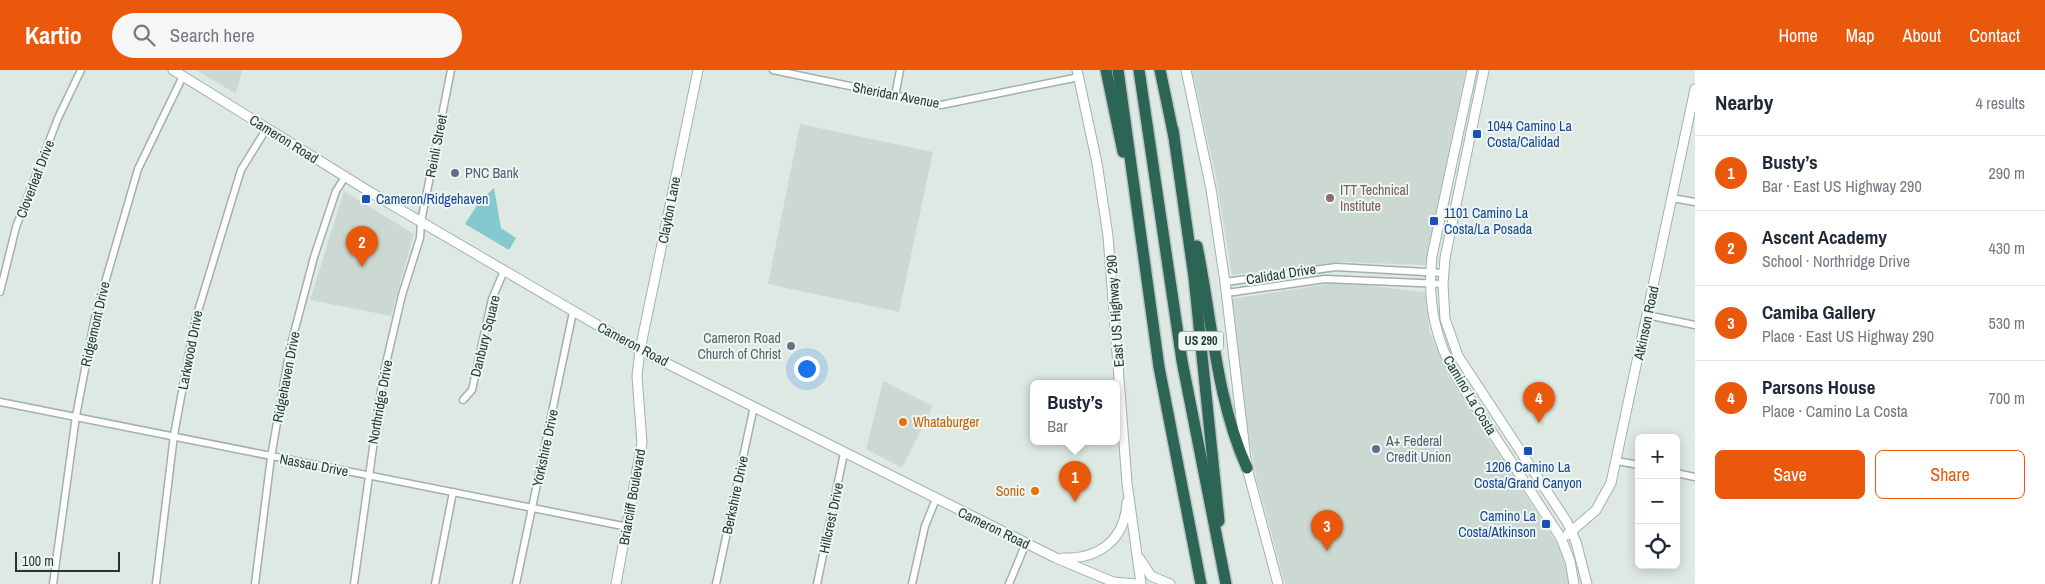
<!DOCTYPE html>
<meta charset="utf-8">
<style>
body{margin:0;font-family:"Archivo Narrow",sans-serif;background:#f6f6f7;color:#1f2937}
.controls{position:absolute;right:15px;bottom:15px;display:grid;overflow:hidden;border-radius:8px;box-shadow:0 2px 12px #0003}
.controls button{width:45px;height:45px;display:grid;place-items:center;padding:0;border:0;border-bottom:1px solid #e0e1e3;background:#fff;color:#1f2937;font:25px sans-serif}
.scale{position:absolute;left:15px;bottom:12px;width:105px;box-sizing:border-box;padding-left:5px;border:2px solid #1f3930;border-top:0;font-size:14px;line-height:18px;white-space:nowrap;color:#1f3930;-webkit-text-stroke:4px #eef6f1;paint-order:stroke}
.you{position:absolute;left:806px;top:298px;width:18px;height:18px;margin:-12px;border:4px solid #fff;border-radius:50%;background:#1a73e8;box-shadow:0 0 0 8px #1a73e833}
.badge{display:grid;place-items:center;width:32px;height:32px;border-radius:50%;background:#ea580c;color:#fff;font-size:16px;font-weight:700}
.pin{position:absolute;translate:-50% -41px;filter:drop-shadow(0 1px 2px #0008)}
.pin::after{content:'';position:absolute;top:26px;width:18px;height:15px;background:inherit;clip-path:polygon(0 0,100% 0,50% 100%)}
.popup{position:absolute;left:1030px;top:310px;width:90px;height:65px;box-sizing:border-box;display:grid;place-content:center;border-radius:8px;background:#fff;filter:drop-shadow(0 1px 4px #0005);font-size:16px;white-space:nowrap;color:#747a83}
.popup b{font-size:19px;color:#1f2937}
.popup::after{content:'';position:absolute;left:50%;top:100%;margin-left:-10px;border:10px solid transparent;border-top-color:#fff}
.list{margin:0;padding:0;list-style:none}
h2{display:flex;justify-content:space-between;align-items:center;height:65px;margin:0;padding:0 20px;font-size:21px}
h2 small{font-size:16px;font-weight:400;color:#747a83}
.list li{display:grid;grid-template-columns:32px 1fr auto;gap:15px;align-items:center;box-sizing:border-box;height:75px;padding:0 20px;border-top:1px solid #e0e1e3}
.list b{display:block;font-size:19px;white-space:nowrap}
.list p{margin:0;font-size:16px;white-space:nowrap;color:#747a83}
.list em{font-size:16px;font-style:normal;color:#747a83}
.actions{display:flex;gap:10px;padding:15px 20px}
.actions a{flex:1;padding:11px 0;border:1px solid #ea580c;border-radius:8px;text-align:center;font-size:18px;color:#ea580c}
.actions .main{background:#ea580c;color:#fff}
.icon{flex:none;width:28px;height:28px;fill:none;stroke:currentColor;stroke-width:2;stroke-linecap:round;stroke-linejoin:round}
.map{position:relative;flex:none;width:1695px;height:514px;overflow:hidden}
header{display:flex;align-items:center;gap:30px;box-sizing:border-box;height:70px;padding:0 25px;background:#ea580c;color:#fff}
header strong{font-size:24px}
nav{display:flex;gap:28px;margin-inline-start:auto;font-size:18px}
.search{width:350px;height:45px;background:#f6f6f7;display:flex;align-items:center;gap:12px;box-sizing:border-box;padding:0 18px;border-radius:28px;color:#747a83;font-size:19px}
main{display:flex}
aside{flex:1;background:#fff}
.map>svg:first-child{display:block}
.built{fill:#ccd9d2}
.water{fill:#85c8cf}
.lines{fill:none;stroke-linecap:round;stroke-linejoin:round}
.street-casing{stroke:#a1b1aa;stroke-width:9}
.secondary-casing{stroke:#9db5ab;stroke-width:11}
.highway-casing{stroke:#bcc4c1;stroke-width:14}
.street{stroke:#fff;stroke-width:6}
.secondary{stroke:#fff;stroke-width:9}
.highway{stroke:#2c6455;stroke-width:11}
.transit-dot{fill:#1a4fb4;stroke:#eef6f1;stroke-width:2}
.service-dot{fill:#5c6f8a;stroke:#eef6f1;stroke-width:2}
.education-dot{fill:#8d6e63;stroke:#eef6f1;stroke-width:2}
.worship-dot{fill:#6b7280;stroke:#eef6f1;stroke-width:2}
.food-dot{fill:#e8710a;stroke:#eef6f1;stroke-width:2}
.labels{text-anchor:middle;stroke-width:4;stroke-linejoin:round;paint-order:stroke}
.shield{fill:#eef6f1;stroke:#5d726a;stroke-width:1}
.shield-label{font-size:12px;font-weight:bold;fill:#1f3930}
.street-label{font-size:14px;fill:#1f3930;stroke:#eef6f1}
.transit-label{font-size:14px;fill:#164399;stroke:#eef6f1;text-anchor:start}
.service-label{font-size:14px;fill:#4e5e75;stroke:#eef6f1;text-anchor:start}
.education-label{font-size:14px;fill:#785e54;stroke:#eef6f1;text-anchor:start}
.worship-label{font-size:14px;fill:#5b616d;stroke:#eef6f1;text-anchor:end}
.food-label{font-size:14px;fill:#c56008;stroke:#eef6f1;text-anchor:start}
</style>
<header>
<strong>Kartio</strong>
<div class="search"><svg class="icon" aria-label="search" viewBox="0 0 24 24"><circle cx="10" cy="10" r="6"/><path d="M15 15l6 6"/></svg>Search here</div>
<nav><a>Home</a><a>Map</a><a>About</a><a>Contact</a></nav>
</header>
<main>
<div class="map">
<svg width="1695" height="514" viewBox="0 0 1695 514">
<rect width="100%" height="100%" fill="#dee9e3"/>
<!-- built -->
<g class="built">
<path d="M196,0H242L236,24Z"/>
<path d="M1192,0H1466L1425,195L1340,192L1232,205L1216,108Z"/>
<path d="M800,54L933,82L899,242L768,214Z"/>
<path d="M344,121L414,164L391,246L310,230Z"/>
<path d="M1348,213L1425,222L1430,262L1449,308L1559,477L1567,501L1569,514H1285L1257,411L1240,316L1232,229L1328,214Z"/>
<path d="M883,311L933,336L902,398L866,379Z"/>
</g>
<!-- water -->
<path class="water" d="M494,118L501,158L516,168L509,180L465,154L479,132Z"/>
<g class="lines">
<!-- street casing -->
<g class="street-casing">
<g id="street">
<path d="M773,0L941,35L1079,7"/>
<path d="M895,26L900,0"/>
<path d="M1672,128L1695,132"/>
<path d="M1225,212L1336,197L1443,203"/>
<path d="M0,222L16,157L58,48L81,0"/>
<path d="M1227,223L1325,209L1443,214"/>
<path d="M1647,245L1695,255"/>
<path d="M463,330L472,320L492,229L504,201"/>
<path d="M0,332L628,457"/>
<path d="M1617,391L1639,395"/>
<path d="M1676,403L1695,407"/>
<path d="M53,514L76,346L95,247L138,99L183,6"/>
<path d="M156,514L174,365L195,251L241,100L267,58"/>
<path d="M255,514L271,387L290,278L314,187L336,121L345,107"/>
<path d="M354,514L383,306L402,225L420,168L421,152L451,0"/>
<path d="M435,514L453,422"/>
<path d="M516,514L573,242"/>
<path d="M716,514L754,336"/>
<path d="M817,514L844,383"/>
<path d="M912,514L925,456L936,429"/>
<path d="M1009,514L1026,473"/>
</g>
</g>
<!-- secondary casing -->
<g class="secondary-casing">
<g id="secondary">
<path d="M173,0L370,122L640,280L1056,488L1113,512L1136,514"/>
<path d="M1077,0L1097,93L1108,166L1127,413L1141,514"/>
<path d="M1186,0L1211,119L1225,212L1247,398L1278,514"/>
<path d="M1472,0L1432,186C1427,232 1435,270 1458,310L1561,468L1570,491L1574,514"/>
<path d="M1484,0L1445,188L1443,214L1445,249L1458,286L1567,452L1576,472L1587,514"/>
<path d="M1567,465L1596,440L1611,413L1695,19"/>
<path d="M1063,488C1099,489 1125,470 1127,432"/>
<path d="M1140,489L1151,506L1170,514"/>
<path d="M616,514L642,373L637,306L640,280L698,0"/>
</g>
</g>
<!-- highway casing -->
<g class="highway-casing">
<g id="highway">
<path d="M1106,0L1123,82"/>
<path d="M1118,0L1159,297L1201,514"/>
<path d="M1139,0L1182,291L1226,514"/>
<path d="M1160,0L1174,67"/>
<path d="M1173,60L1194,207L1219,451"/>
<path d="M1197,176C1212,249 1216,329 1247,398"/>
</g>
</g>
<!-- street -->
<use href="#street" class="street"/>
<!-- secondary -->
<use href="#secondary" class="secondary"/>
<!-- highway -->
<use href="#highway" class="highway"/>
</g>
<!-- markers -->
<g class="transit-dot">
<rect x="1472" y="59" width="10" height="10" rx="2.5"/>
<rect x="361" y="124" width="10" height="10" rx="2.5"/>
<rect x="1429" y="146" width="10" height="10" rx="2.5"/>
<rect x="1523" y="376" width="10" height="10" rx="2.5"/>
<rect x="1541" y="449" width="10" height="10" rx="2.5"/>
</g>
<g class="service-dot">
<circle cx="455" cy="103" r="5"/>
<circle cx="1376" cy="379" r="5"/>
</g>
<circle class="education-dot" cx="1330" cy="128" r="5"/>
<circle class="worship-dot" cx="791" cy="276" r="5"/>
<g class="food-dot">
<circle cx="903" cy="352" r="5"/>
<circle cx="1035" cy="421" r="5"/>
</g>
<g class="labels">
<!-- shield labels -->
<rect class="shield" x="1178.5" y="261.5" width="45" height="19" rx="4"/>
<g class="shield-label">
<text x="1201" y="275">US 290</text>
</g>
<!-- street labels -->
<g class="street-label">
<text transform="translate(896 25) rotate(11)" y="5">Sheridan Avenue</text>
<text transform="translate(284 69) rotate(32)" y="5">Cameron Road</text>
<text transform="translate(436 76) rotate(-79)" y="5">Reinli Street</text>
<text transform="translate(35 109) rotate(-69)" y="5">Cloverleaf Drive</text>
<text transform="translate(669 140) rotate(-79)" y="5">Clayton Lane</text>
<text transform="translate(1281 204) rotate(-9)" y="5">Calidad Drive</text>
<text transform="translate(1115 241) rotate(-94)" y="5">East US Highway 290</text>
<text transform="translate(1646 253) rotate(-78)" y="5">Atkinson Road</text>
<text transform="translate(95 254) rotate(-77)" y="5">Ridgemont Drive</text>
<text transform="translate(485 266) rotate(-76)" y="5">Danbury Square</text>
<text transform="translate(633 274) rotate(28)" y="5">Cameron Road</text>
<text transform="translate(190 280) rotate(-79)" y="5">Larkwood Drive</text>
<text transform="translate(286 307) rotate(-79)" y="5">Ridgehaven Drive</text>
<text transform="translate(1470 325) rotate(59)" y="5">Camino La Costa</text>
<text transform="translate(380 332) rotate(-80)" y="5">Northridge Drive</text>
<text transform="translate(545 378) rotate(-78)" y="5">Yorkshire Drive</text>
<text transform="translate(314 395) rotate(11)" y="5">Nassau Drive</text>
<text transform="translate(735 425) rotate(-78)" y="5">Berkshire Drive</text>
<text transform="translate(632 427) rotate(-80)" y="5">Briarcliff Boulevard</text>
<text transform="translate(831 448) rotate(-78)" y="5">Hillcrest Drive</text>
<text transform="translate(994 458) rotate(26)" y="5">Cameron Road</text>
</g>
<!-- transit labels -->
<g class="transit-label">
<text x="1487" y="61">1044 Camino La<tspan x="1487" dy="16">Costa/Calidad</tspan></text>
<text x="376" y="134">Cameron/Ridgehaven</text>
<text x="1444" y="148">1101 Camino La<tspan x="1444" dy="16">Costa/La Posada</tspan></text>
<text x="1528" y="402" text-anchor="middle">1206 Camino La<tspan x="1528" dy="16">Costa/Grand Canyon</tspan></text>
<text x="1536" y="451" text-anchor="end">Camino La<tspan x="1536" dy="16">Costa/Atkinson</tspan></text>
</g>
<!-- service labels -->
<g class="service-label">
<text x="465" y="108">PNC Bank</text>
<text x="1386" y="376">A+ Federal<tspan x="1386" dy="16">Credit Union</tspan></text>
</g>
<!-- education labels -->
<g class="education-label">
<text x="1340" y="125">ITT Technical<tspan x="1340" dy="16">Institute</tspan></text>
</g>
<!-- worship labels -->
<g class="worship-label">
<text x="781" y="273">Cameron Road<tspan x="781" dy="16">Church of Christ</tspan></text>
</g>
<!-- food labels -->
<g class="food-label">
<text x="913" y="357">Whataburger</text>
<text x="1025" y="426" text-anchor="end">Sonic</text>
</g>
</g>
</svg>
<div class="controls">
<button>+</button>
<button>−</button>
<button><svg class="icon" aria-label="locate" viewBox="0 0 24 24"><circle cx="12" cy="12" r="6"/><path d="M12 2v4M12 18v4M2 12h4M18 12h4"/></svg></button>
</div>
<div class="scale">100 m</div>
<div class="you"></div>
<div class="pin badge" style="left:1075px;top:432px">1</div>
<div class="popup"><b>Busty’s</b>Bar</div>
<div class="pin badge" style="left:362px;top:197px">2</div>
<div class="pin badge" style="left:1327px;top:481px">3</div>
<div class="pin badge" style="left:1539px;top:353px">4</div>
</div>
<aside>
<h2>Nearby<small>4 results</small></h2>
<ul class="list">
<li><span class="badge">1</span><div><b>Busty’s</b><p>Bar · East US Highway 290</p></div><em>290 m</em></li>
<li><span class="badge">2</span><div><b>Ascent Academy</b><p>School · Northridge Drive</p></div><em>430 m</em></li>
<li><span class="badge">3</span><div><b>Camiba Gallery</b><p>Place · East US Highway 290</p></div><em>530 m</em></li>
<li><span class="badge">4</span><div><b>Parsons House</b><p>Place · Camino La Costa</p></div><em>700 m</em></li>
</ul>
<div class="actions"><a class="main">Save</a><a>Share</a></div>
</aside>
</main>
